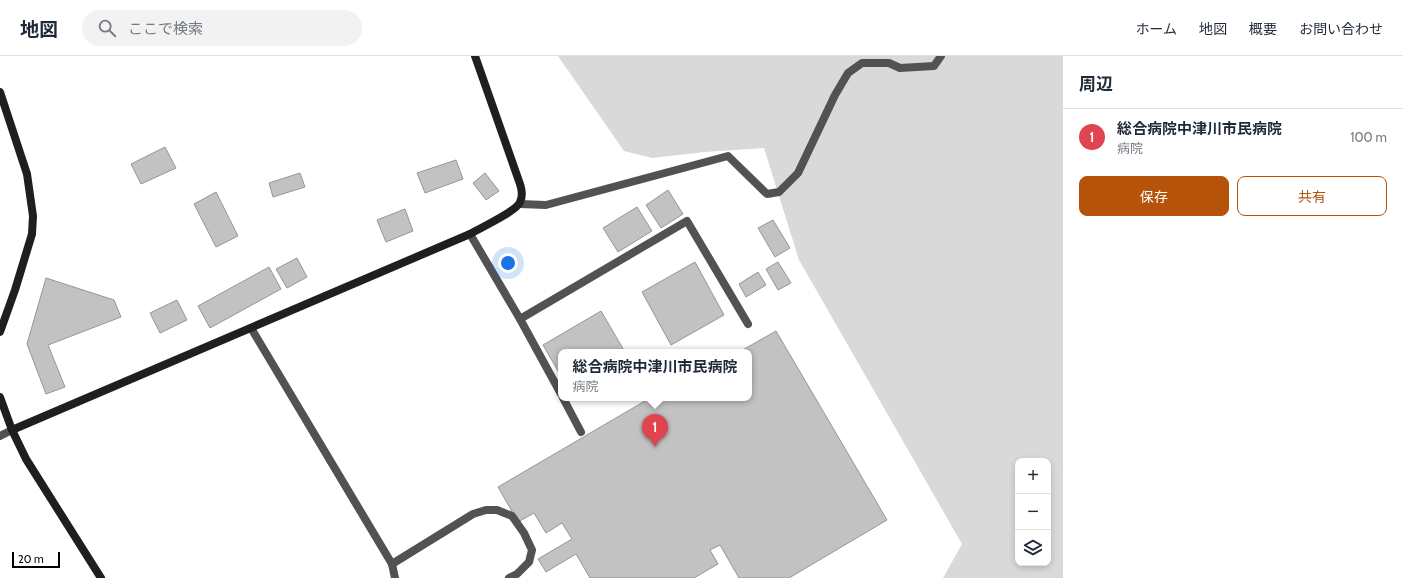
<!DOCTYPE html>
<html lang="ja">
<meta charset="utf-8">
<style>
body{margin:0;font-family:Cabin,"Noto Sans JP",sans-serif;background:#f2f2f3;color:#1f2937}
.controls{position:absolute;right:12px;bottom:12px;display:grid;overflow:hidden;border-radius:8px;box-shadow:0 2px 6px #0003}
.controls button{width:36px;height:36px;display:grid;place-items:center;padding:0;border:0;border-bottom:1px solid #e0e1e3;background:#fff;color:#1f2937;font:20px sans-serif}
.scale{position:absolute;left:12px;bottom:10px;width:48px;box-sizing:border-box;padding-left:4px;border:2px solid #000;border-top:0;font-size:11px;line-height:14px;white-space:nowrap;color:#000;-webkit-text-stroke:3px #fff;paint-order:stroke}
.you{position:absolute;left:508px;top:207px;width:14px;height:14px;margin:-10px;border:3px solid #fff;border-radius:50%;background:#1a73e8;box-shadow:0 0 0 6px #1a73e833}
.badge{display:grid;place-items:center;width:26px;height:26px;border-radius:50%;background:#b45309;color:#fff;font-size:13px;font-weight:700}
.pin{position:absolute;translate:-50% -33px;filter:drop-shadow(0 1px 2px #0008)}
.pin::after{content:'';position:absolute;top:21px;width:14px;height:12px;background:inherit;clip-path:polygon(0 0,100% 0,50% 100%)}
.popup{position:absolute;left:558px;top:293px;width:194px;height:52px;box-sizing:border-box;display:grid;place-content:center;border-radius:8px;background:#fff;filter:drop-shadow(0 1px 3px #0005);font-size:13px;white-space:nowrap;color:#747a83}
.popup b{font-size:15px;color:#1f2937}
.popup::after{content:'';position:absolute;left:50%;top:100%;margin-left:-8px;border:8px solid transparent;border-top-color:#fff}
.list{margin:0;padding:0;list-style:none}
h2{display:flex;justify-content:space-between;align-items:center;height:52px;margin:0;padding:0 16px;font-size:17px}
h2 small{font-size:13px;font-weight:400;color:#747a83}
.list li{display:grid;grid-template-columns:26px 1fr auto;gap:12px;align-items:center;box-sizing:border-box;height:56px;padding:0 16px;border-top:1px solid #e0e1e3}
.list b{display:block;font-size:15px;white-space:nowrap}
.list p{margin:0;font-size:13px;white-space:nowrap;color:#747a83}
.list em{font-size:13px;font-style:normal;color:#747a83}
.actions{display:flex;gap:8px;padding:12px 16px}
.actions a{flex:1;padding:9px 0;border:1px solid #b45309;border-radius:8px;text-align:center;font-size:14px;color:#b45309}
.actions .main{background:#b45309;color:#fff}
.icon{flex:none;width:22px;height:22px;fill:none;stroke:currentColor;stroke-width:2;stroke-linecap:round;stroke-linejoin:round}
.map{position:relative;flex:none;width:1063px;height:522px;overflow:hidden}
header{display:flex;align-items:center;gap:24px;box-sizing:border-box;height:56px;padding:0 20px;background:#fff;border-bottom:1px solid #e0e1e3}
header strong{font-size:19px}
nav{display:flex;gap:22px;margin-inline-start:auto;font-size:14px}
.search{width:280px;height:36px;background:#f2f2f3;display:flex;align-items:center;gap:10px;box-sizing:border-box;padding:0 14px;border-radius:22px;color:#747a83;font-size:15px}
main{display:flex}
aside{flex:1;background:#fff}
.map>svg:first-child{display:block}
.green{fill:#d9d9d9;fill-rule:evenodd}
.building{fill:#c2c2c2;stroke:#969696}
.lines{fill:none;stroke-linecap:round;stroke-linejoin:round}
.lane{stroke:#525252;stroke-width:8}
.street{stroke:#525252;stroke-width:8}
.secondary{stroke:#1f1f1f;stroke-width:8}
</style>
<header>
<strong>地図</strong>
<div class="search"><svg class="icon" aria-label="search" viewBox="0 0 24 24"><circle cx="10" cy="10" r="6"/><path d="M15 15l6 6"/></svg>ここで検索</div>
<nav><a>ホーム</a><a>地図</a><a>概要</a><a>お問い合わせ</a></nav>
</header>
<main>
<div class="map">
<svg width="1063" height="522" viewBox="0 0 1063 522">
<rect width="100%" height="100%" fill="#fff"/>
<!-- green -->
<path class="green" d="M558,0H1063V522H943L962,488L799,204L764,92L705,96L652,102L624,95ZM1018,405H1048V507H1018Z"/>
<!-- building -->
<g class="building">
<path d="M165,91L176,112L141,128L131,108Z"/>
<path d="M456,104L463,123L425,137L417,117Z"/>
<path d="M300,117L305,131L273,141L269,127Z"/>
<path d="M485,117L499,135L486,144L473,127Z"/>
<path d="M668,134L683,158L661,172L646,149Z"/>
<path d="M216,136L238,180L216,191L194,148Z"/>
<path d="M637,151L652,175L618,196L603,172Z"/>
<path d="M405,153L413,175L386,186L377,164Z"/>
<path d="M773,164L790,192L775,201L758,172Z"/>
<path d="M297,202L307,221L287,232L276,213Z"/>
<path d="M695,206L724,259L671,289L642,236Z"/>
<path d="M778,206L791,227L778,234L766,213Z"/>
<path d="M269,211L281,233L210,272L198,250Z"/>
<path d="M758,216L766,229L746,241L739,228Z"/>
<path d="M46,222L114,244L121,261L48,289L65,331L46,338L27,288Z"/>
<path d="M177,244L187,264L160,277L150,257Z"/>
<path d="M601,255L625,296H561V320L543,289Z"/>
<path d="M776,275L887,464L789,522H739L720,489L710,494L718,508L694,522H590L576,498L546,516L538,503L572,483L562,467L546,477L534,457L518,466L498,431L650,342H749V296H739Z"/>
</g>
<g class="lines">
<!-- lane -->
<g class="lane">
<path d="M470,178L520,263L561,338"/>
<path d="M520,263L687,165L748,268"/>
<path d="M251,272L392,508L395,522"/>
<path d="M563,342L581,376"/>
<path d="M392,508L473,458L486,454H497L512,460L524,477L532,494L529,506L517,518L509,522"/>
</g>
<!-- street -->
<g class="street">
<path d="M520,148L546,149L728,100L767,138L779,136L798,117L835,39L848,17L862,7H889L900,12L934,10L941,0"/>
<path d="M0,380L12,374"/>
</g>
<!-- secondary -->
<g class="secondary">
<path d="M0,36L27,118L33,160L32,178L15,234L0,276"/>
<path d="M0,341L12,374L26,403L101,522"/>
<path d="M12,374L470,178C480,172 517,155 520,146C523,140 522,134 520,128L475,0"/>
</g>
</g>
</svg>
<div class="controls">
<button>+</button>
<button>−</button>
<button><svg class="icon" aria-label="layers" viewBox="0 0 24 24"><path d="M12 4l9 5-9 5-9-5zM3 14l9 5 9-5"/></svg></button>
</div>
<div class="scale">20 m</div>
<div class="you"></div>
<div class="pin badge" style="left:655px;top:391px;background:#e0444e">1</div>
<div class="popup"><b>総合病院中津川市民病院</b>病院</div>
</div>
<aside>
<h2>周辺<small></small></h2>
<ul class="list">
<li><span class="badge" style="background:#e0444e">1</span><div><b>総合病院中津川市民病院</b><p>病院</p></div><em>100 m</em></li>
</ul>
<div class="actions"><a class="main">保存</a><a>共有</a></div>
</aside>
</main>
